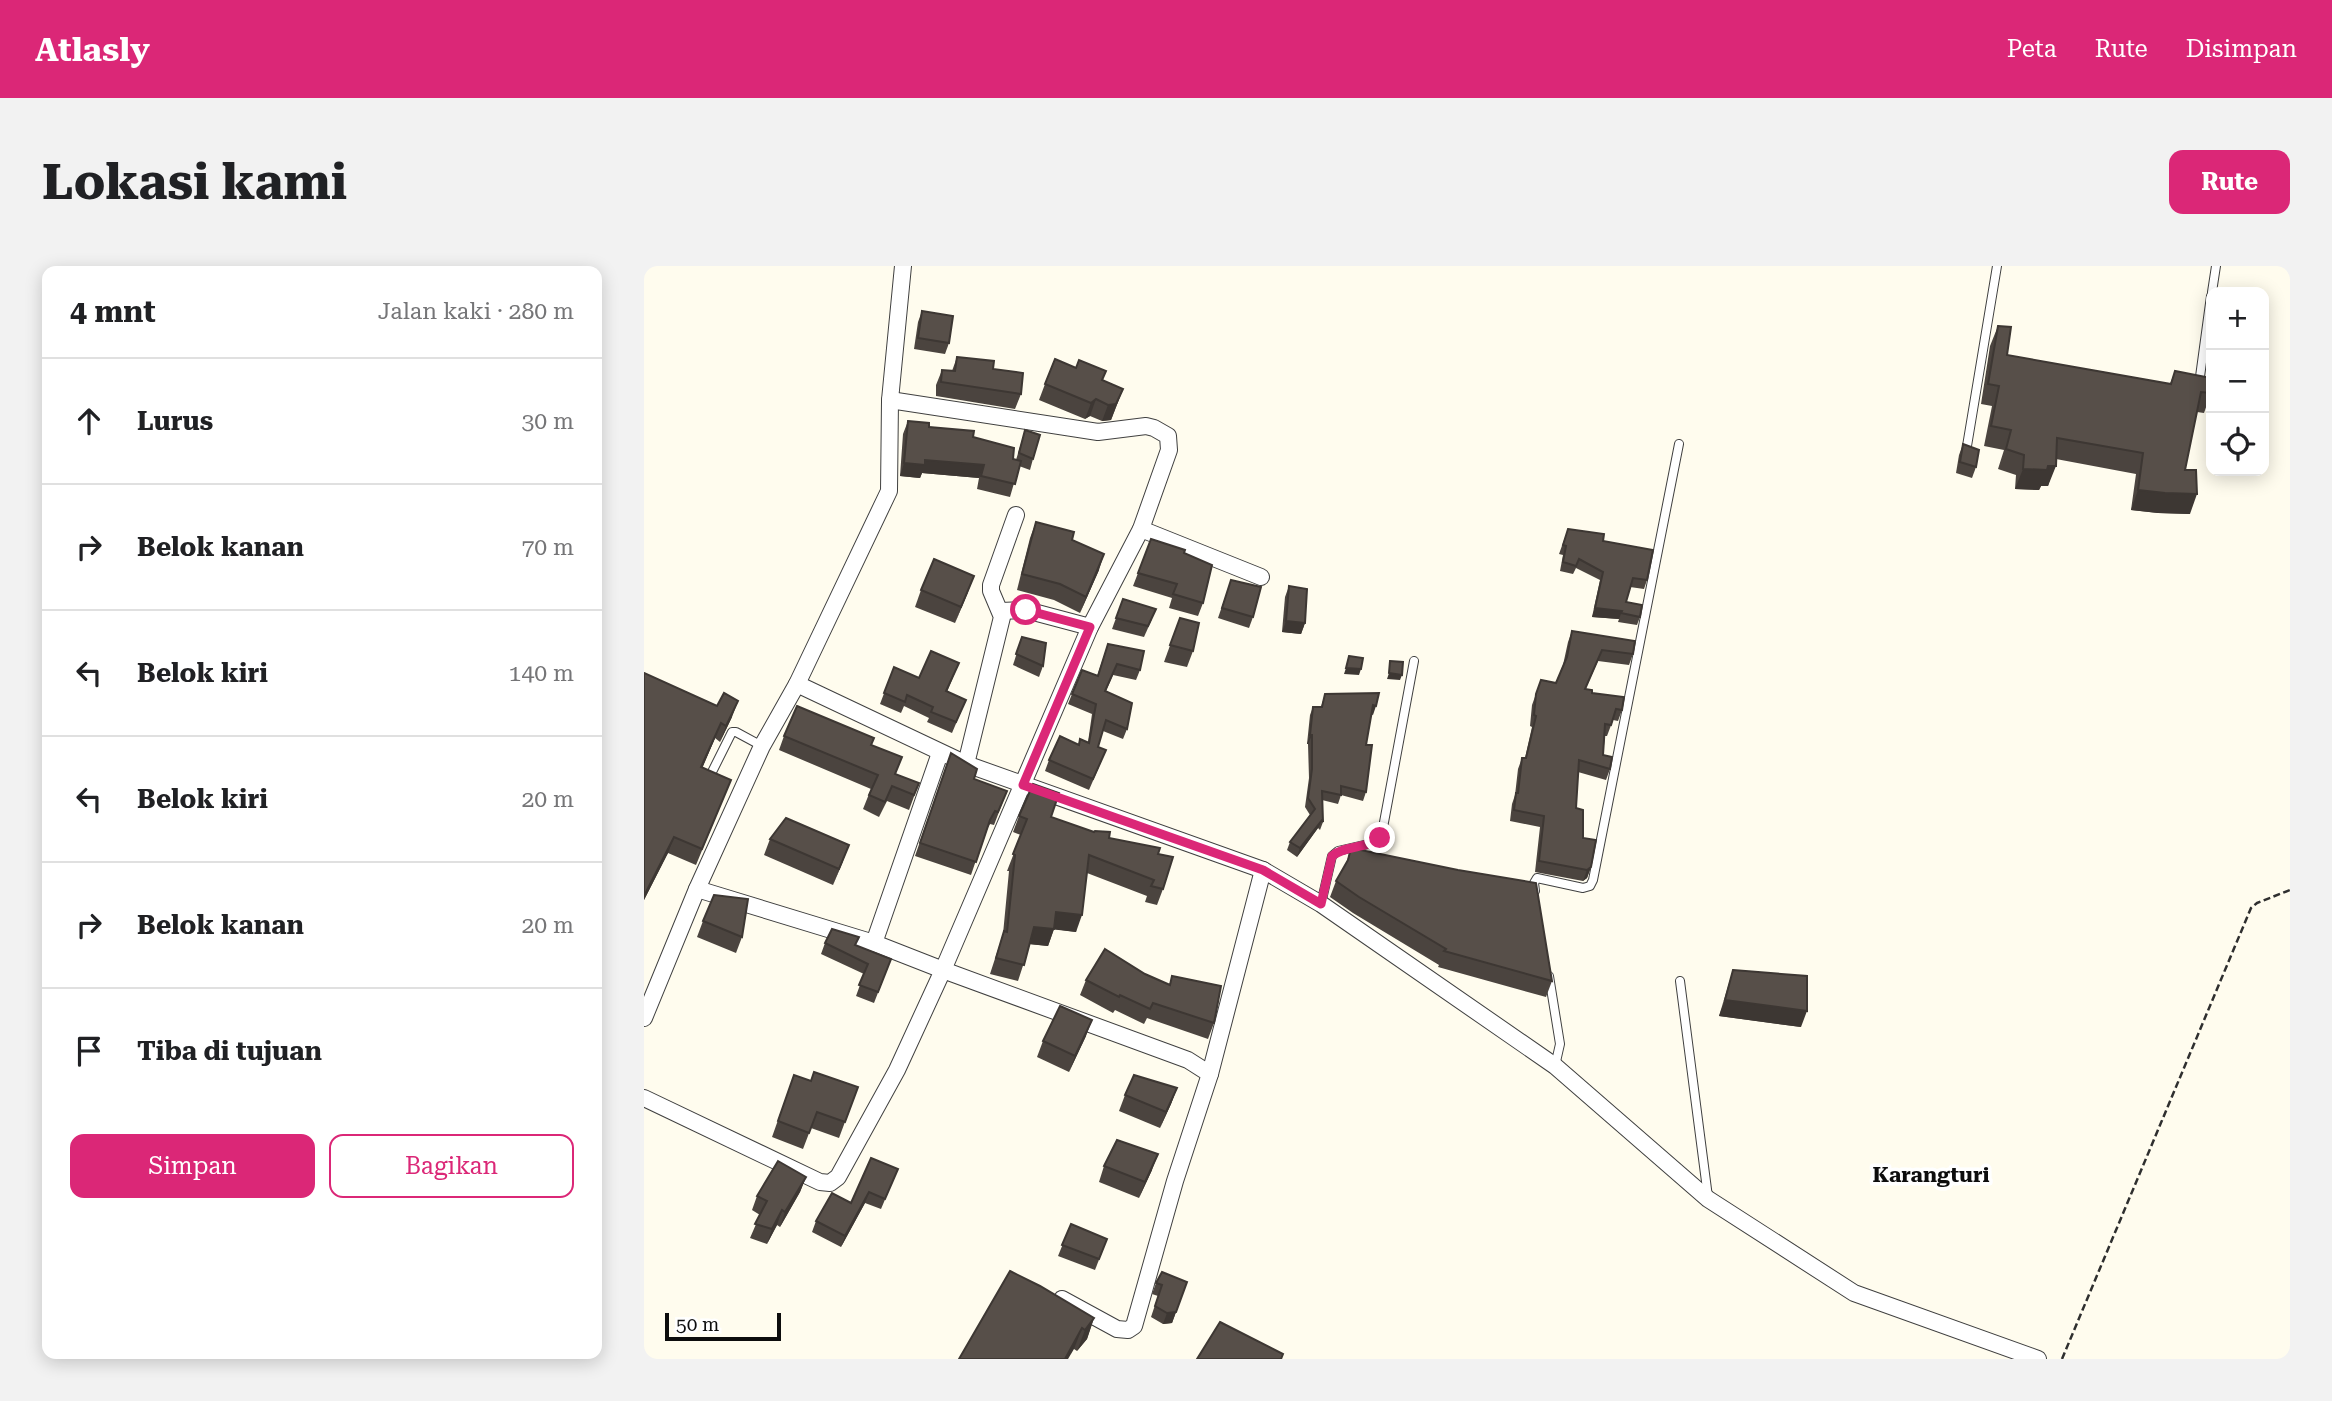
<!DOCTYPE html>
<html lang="id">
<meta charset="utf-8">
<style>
body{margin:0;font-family:"Roboto Serif",serif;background:#f2f2f2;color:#202124}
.controls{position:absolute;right:21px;top:21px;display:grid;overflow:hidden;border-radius:14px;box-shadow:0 4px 18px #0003}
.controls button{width:63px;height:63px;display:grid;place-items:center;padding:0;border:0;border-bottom:2px solid #e0e0e0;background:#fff;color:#202124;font:35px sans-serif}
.scale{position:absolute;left:21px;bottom:18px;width:116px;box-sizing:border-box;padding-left:7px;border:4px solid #0d0d0d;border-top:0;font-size:19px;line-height:24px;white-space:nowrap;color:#0d0d0d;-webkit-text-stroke:5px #fff;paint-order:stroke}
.stop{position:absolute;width:21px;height:21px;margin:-16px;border:5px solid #db2777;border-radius:50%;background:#fff}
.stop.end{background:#db2777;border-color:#fff;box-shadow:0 2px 7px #0008}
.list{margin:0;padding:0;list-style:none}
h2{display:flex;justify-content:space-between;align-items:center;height:91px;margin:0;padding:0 28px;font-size:30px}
h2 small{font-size:23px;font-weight:400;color:#757577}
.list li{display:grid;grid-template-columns:46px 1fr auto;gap:21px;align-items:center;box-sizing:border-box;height:126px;padding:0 28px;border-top:2px solid #e0e0e0}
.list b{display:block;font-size:26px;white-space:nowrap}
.list em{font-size:23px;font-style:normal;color:#757577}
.actions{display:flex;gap:14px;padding:21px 28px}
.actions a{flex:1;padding:16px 0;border:2px solid #db2777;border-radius:14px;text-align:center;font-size:24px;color:#db2777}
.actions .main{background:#db2777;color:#fff}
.icon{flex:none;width:38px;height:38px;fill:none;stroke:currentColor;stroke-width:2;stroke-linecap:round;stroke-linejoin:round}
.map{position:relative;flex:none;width:1646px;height:1093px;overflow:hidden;border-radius:14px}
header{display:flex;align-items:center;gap:42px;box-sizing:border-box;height:98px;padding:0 35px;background:#db2777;color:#fff}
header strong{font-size:33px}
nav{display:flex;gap:38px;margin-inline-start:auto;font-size:24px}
.intro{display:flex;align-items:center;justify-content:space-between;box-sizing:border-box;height:168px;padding:0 42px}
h1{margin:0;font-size:49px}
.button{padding:18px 32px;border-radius:14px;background:#db2777;color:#fff;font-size:24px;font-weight:700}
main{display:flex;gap:42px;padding:0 42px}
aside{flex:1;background:#fff;border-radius:14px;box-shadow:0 4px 18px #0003}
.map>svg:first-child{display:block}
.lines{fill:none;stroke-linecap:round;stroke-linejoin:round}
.lane-casing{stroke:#404040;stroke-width:10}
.street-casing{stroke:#404040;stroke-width:18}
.path{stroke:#2f2f2f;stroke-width:2.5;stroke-dasharray:7 3.5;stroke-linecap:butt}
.lane{stroke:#fff;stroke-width:8}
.street{stroke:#fff;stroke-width:16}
.wall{fill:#4b443f}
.shaded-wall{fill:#3d3733}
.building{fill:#574f49;stroke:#3d3733;stroke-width:2}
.route{stroke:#db2777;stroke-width:9}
.labels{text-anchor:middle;stroke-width:7;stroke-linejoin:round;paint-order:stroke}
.quarter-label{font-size:21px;font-weight:bold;fill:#0d0d0d;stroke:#fff}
</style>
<header>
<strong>Atlasly</strong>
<nav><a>Peta</a><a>Rute</a><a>Disimpan</a></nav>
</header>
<div class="intro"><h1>Lokasi kami</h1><a class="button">Rute</a></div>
<main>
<aside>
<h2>4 mnt<small>Jalan kaki · 280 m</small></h2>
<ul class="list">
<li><svg class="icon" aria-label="ahead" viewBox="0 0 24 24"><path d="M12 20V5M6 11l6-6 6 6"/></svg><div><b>Lurus</b></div><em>30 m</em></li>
<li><svg class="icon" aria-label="right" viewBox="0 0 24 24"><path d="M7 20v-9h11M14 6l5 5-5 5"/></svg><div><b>Belok kanan</b></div><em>70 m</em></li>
<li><svg class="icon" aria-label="left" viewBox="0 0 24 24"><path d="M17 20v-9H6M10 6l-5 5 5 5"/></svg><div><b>Belok kiri</b></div><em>140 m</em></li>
<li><svg class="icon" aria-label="left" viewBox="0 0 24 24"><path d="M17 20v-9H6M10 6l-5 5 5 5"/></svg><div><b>Belok kiri</b></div><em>20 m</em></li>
<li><svg class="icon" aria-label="right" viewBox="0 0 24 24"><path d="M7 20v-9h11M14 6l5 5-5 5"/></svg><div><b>Belok kanan</b></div><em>20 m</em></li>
<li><svg class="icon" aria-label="arrive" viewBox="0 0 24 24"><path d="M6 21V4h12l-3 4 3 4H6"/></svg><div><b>Tiba di tujuan</b></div></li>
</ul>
<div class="actions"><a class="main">Simpan</a><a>Bagikan</a></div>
</aside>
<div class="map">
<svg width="1646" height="1093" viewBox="0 0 1646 1093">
<rect width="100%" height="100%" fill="#fffcee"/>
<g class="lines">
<!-- lane casing -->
<g class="lane-casing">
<g id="lane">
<path d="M1568,26L1572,0"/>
<path d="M1555,118L1567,30"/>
<path d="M1323,180L1353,0"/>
<path d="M64,514L88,466H92L118,480"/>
<path d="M891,625L890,617L893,612L939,622L946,620L949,614L1035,178"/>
<path d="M677,638L688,590L694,585L733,576L738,567L770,395"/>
<path d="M905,710L916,778L911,800"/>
<path d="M1036,715L1064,931"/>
</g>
</g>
<!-- street casing -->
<g class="street-casing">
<g id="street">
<path d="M259,0L246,134L245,225L153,418L322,498L619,604L677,638L911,800L1064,933L1210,1027L1394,1093"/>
<path d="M497,263L617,311"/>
<path d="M357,345L382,344L446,361"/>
<path d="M322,498L358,351L347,325V319L372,249"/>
<path d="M53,623L230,677L299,704L544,794L566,808L531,915L490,1060L484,1064L473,1063L418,1033"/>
<path d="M230,677L296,487"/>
<path d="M0,752L53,623L118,480L153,418"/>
<path d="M566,808L619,604"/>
<path d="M0,832L176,916L186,917L194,911L253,804L299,704L446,361L497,263L525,184L524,170L510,162L502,160L454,166L246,134"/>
</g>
</g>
<!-- path -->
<path class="path" d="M1418,1093L1607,642L1613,637L1646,624"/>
<!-- lane -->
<use href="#lane" class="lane"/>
<!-- street -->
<use href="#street" class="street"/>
</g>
<!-- wall -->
<g class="wall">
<path d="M278,45L305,77L301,88L270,83L274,56Z"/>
<path d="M1354,60L1363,89L1526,118L1531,105L1567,127L1560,147L1553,146L1541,204L1546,248L1514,247L1487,244L1492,208L1412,193L1404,220H1397L1395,224L1371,223L1372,209L1354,203L1360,184L1340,180L1348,140L1337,138L1346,80Z"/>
<path d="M313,91L349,103L377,128L371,143L292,130V119L298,104L308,105Z"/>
<path d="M459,114L479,123L467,154L458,155L446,150L441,153L395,134L401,118Z"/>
<path d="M264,155L329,171L372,194L381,164L389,193L386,204L375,200L366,231L333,223L335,212L278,207L276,212L256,210L259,168Z"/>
<path d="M1319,178L1332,201L1328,212L1312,207L1315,189Z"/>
<path d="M392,256L428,274L455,304L436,347L410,334L373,324L386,272Z"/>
<path d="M924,263L959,275L1003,314L1000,323L986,321L982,336L996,351L993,359L974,356L975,353L948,351L956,314L932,302L929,308L916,305L919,289L915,288Z"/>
<path d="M540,287L559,337L554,350L525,342L528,332L489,320L494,307Z"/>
<path d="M587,314L609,351L605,362L574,352Z"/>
<path d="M645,320L661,357L657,368L638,366L641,331Z"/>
<path d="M277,324L324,326L311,357L271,341Z"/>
<path d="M479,333L508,353L500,371L468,363Z"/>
<path d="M536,352L549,385L543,401L520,396Z"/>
<path d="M928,365L989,388L985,399L954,395L941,424L978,444L974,455L969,454L963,470H961L959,489L966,503L962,514L934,506L932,542L947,601L943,612L939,615L891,606L896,561L866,555L868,538L871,529L874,503L878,492H881L888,461L886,460L888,439L897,414L912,417L919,399L924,376Z"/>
<path d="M378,371L399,400L395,411L369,399Z"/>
<path d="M464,378L496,404L492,414L469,409L462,425L483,463L479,473L459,465L454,481L458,494L445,524L401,505L405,494L434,479L436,473L444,476L448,448L424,438L428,428L453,410Z"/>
<path d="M315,397L303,426L322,434L308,467L283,456L285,452L260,440L257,447L236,438L250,401L275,412Z"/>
<path d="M0,407L88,451L76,476L71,472L58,502L87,514L52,599L24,587L0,634Z"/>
<path d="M681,428L729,449L727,448L722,479V526L719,535L697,529L694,538L678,534L679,556L676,564L674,562L653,591L643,584L646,576L666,549L661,541L665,512L664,478H663L666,449L669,441H677Z"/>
<path d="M140,470L227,479L251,509L275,517L265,544L243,535L235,551L219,543L227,523L135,484Z"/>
<path d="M307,487L330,513L363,525L350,559L346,558L342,565L327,609L271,590Z"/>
<path d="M375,550L407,551L465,572L514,588L519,623L513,639L501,636L503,630L443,607L432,666L410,663L404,680L386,678L374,715L346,708L359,668L365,605H363L377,569L369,566Z"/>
<path d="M126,573L199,595L189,619L120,589Z"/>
<path d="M707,582L908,715L902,731L794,701L795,699L709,647L686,631L692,615L702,598Z"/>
<path d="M59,655L98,671L92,687L53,671Z"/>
<path d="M181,677L212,680L247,693L230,737L212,730L220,708L177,688Z"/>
<path d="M1089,704L1157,761L1075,750Z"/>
<path d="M442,714L570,757L564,773L503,752L500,758L471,744L469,747L436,729Z"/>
<path d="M442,770L425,806L393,791L399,775Z"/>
<path d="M150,809L167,815L214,821L195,872L167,862L159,883L128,871Z"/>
<path d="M533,822L527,838L516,862L475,845L481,829Z"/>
<path d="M460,900L508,904L495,932L455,916Z"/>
<path d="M254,903L237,943L221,937L197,981L168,966L172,955L207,937Z"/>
<path d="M162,911L156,926L136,961L133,959L123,978L106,972L116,949L108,944L113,930Z"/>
<path d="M427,958L463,973L451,1004L414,990Z"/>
<path d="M543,1016L528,1057L519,1058L507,1051L514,1030L508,1028L512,1017Z"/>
<path d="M450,1052L443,1073L433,1085L430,1083L315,1093Z"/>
</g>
<!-- shaded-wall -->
<g class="shaded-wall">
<path d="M479,123L467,154L458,155L464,139Z"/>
<path d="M452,133L446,150L441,153L447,137Z"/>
<path d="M281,194L340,199L335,212L278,207L276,212L256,210L260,197Z"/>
<path d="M1404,200H1412L1404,220H1397L1395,224L1371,223L1379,203Z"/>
<path d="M1494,224L1553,228L1546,248L1514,247L1487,244Z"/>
<path d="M460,288L455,304L436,347L442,331Z"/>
<path d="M330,310L324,326L311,357L317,341Z"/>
<path d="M951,342L978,345L975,353L948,351Z"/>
<path d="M642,355L661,357L657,368L638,366Z"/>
<path d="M702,402L717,403L715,409L700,408Z"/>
<path d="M745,407L758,409L756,414L743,413Z"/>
<path d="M94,435L88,451L76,476L82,460Z"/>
<path d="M729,439L732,440L729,449L726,448Z"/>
<path d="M77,457L71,472L52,517L57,501Z"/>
<path d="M666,469H668L664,478H663Z"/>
<path d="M678,554L674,562L653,591L656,582Z"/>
<path d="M30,571L24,587L0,634V630Z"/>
<path d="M205,579L199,595L189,619L195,603Z"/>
<path d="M947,601L943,612L939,615L943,604Z"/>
<path d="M412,646L438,649L432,666L406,663Z"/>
<path d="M390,661L410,663L404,680L384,678Z"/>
<path d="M1081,734L1163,745L1157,761L1075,750Z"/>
<path d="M448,754L442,770L425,806L431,790Z"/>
<path d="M533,822L527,838L516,862L522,846Z"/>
<path d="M514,888L508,904L495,932L501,916Z"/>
<path d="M162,911L156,926L136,961L141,946Z"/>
<path d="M225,926L221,937L197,981L201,970Z"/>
<path d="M138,944L133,959L123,978L128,963Z"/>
<path d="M532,1046L528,1057L519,1058L523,1047Z"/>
<path d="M450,1052L443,1073L433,1085L441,1064Z"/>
<path d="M438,1062L430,1083L424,1093H421Z"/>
</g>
<!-- building -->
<g class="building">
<path d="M278,45L309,50L305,77L274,72Z"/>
<path d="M1354,60L1367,61L1363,89L1527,118L1531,105L1567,112V127L1557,126L1541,204H1552L1553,228L1521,227L1494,224L1499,187L1413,172L1412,200H1404L1403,204L1379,203L1380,189L1362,183L1367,164L1347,160L1355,120L1344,118Z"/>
<path d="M313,91L350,95L349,103L379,107L377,128L297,116L298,104L311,105Z"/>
<path d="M411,93L432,102L435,94L462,105L458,114L479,123L472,138L464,139L452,133L447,137L401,118Z"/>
<path d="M264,155L285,157V161L330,165L329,171L370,182L369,193L377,195L371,218L337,210L340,199L281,194V199L260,197Z"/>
<path d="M381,164L396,169L389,193L375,187Z"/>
<path d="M1319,178L1335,184L1332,201L1316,196Z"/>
<path d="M392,256L430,266L428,274L460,288L442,331L416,318L378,308Z"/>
<path d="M924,263L960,268L959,275L1009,284L1003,314L989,312L982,336L998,339L996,351L977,347L978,345L951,342L959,306L935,293L932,300L919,296L922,280L919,279Z"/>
<path d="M507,273L541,284L540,287L568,299L559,337L529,328L533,318L494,307Z"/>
<path d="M290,293L330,310L317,341L277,324Z"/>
<path d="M587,314L617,321L609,351L578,342Z"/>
<path d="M645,320L663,323L661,357L642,355Z"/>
<path d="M479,333L512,343L504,360L472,352Z"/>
<path d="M536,352L555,357L549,385L526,379Z"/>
<path d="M928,365L991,375L989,388L958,384L941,423L948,424V427L980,431L978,444L972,443L967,459L961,458L959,489L968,491L966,503L935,494L932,542L939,544V572L952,574L947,601L943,604L895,595L900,550L870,544L872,527H874L878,492H882L892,450L890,449L892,428L897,414L912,417L923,391Z"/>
<path d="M378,371L402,377L399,400L372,388Z"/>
<path d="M464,378L500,385L496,404L473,398L461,425L488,437L483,463L462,454L454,481L462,484L449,513L405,494L416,470L435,479L436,473L445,477L452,438L428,428L438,404L454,410Z"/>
<path d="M287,385L315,397L302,425L322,434L312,456L287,446L289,441L263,429L261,436L240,427L250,401L275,412Z"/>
<path d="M705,390L719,392L717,403L702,402Z"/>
<path d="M746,395L759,396L758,409L745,407Z"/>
<path d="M0,407L73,440L80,427L94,435L82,460L77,457L57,501L87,514L58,583L30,571L0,630Z"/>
<path d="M735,427L732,440L729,439L722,479H728L722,526L697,520V529L678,525L679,556L678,554L656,582L646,576L671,543L664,532L668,503V469H666L669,441H678L681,428Z"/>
<path d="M153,440L230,472L227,479L258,491L251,508L275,517L270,529L248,520L241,536L225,529L234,509L140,470Z"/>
<path d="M307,487L333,503L330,513L363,525L354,546L351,545L346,554L332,596L276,577Z"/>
<path d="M389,518L415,527L407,551L450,566L451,565L466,566L465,572L516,582L514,588L529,591L519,623L507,620L510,614L445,589L438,649L412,646L410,663L390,661L380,699L352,692L360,665L363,666L371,589L369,588L383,553L375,550Z"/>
<path d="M142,552L205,579L195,603L126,573Z"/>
<path d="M707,582L814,604L892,617L908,715L800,685L802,683L715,631L692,615L704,594Z"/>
<path d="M70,629L104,633L98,671L59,655Z"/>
<path d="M188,663L215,671L211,679L247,693L234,726L215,719L224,698L181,677Z"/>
<path d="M461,683L501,708L526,719L528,710L577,720L570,757L509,737L506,743L476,729L475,731L442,714Z"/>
<path d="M1089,704L1163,710V745L1081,734Z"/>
<path d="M416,740L448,754L431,790L399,775Z"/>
<path d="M170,806L214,821L201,856L173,846L165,867L134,855L150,809L167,815Z"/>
<path d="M490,809L533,822L522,846L481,829Z"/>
<path d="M473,874L514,888L501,916L460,900Z"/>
<path d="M227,892L254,903L241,933L225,926L201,970L172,955L188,927L207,937Z"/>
<path d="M134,895L162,911L141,946L138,944L128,963L111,958L123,935L113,930Z"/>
<path d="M427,958L463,973L455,993L418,979Z"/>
<path d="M366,1005L396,1020L450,1052L441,1064L438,1062L421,1093H315Z"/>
<path d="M518,1006L543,1016L532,1046L523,1047L511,1040L518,1019L512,1017Z"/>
<path d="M576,1056L639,1088L637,1093H553Z"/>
</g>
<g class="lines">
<!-- route -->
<path class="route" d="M382,344L446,361L379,519L619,604L677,638L688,590C701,579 722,583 736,572"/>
</g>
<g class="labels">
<!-- quarter labels -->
<g class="quarter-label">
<text x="1287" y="916">Karangturi</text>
</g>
</g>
</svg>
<div class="controls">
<button>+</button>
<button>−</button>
<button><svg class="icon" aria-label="locate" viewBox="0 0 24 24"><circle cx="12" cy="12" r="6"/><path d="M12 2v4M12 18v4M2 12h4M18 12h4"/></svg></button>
</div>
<div class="scale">50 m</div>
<div class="stop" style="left:382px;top:344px"></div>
<div class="stop end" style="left:736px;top:572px"></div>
</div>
</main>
